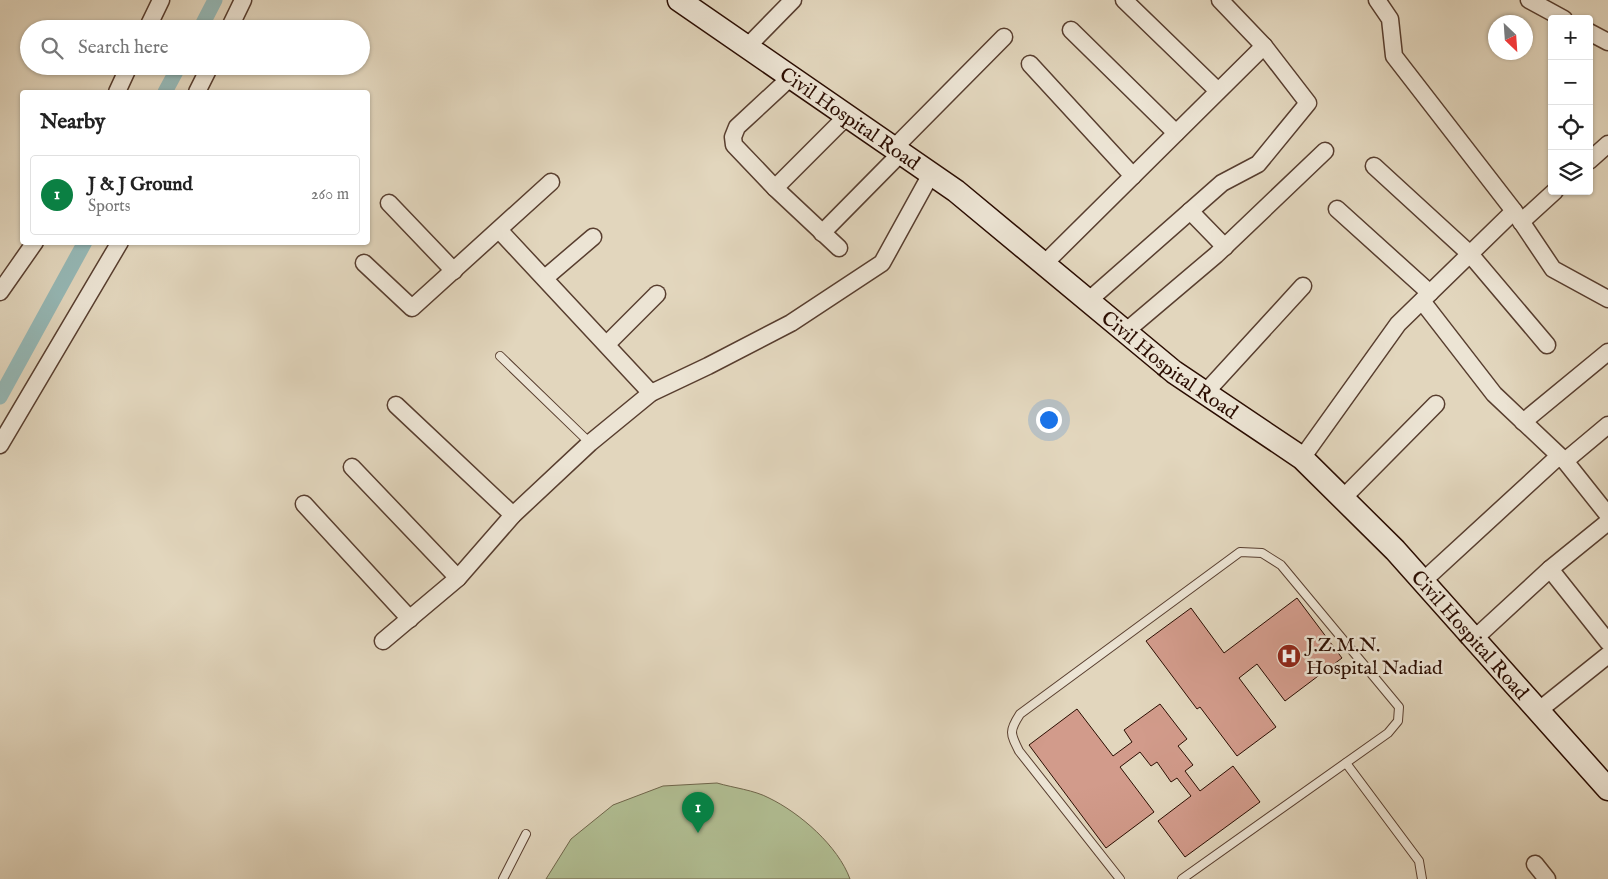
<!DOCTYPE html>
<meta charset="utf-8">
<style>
body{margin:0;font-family:"IM FELL English",serif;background:#f6f6f6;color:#222}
.controls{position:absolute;right:15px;top:15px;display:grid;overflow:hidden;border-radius:5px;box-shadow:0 1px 4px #0004}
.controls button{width:45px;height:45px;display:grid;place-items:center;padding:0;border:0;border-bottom:1px solid #e0e0e0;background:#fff;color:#222;font:25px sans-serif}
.compass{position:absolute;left:1488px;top:15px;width:45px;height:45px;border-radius:50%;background:#fff;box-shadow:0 1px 4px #0004;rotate:155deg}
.you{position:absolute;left:1048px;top:419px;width:18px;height:18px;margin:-12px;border:4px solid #fff;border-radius:50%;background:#1a73e8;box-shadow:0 0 0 8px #1a73e833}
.badge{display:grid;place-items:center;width:32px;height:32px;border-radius:50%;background:#0b8043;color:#fff;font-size:16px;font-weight:700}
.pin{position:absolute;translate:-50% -41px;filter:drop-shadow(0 1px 2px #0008)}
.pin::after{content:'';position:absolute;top:26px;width:18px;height:15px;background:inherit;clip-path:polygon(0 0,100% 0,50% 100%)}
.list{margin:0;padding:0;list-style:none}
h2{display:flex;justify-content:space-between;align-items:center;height:65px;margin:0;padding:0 20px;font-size:21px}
h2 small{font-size:16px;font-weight:400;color:#767676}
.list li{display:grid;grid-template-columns:32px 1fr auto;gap:15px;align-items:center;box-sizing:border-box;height:80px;margin:0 10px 10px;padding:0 10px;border:1px solid #e0e0e0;border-radius:5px}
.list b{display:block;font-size:19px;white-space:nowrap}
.list p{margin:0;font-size:16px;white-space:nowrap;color:#767676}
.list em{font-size:16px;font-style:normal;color:#767676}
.icon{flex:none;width:28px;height:28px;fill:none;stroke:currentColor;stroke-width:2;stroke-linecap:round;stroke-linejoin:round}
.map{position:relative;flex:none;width:1608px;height:879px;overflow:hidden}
.search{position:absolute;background:#fff;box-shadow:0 1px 4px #0004;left:20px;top:20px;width:350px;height:55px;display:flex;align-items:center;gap:12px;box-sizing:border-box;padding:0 18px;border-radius:28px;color:#767676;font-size:19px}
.panel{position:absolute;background:#fff;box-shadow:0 1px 4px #0004;left:20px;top:90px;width:350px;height:155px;border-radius:5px}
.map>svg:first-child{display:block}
.green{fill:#b1be93;stroke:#6e654a}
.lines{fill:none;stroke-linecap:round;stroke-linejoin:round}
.canal{stroke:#95b8b6;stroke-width:15}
.building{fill:#d29b8b;stroke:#2a0c00}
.lane-casing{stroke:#583e2f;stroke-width:10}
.street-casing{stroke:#583e2f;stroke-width:19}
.secondary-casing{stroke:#2a0c00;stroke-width:25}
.lane{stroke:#ece4d4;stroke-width:8}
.street{stroke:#ece4d4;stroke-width:16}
.secondary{stroke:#ece4d4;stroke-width:22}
.labels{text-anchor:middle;stroke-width:5;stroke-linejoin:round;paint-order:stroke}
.street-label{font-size:20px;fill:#2a0c00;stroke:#ece4d4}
.poi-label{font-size:20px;fill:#2a0c00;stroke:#ece4d4;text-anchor:start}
</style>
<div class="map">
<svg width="1608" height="879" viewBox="0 0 1608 879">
<rect width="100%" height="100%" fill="#e2d6bd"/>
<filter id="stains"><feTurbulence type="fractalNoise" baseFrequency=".004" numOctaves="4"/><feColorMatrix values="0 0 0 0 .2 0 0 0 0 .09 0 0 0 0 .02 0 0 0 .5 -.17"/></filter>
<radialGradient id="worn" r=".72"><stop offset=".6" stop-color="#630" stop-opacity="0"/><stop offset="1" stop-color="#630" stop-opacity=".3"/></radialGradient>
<!-- green -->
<path class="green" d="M717,783C734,788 754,790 769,798C800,813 838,846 850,879H546L571,839L613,805L663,786Z"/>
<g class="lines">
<!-- canal -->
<g class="canal">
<path d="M200,29L215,0"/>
<path d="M165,92L179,66"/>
<path d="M0,397L85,242"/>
</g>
</g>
<!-- building -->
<g class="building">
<path d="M1297,598L1342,658L1285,701L1257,664L1239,678L1276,727L1237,756L1200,707L1197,709L1146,641L1191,608L1224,653Z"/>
<path d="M1160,704L1187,739L1178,746L1193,765L1185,771L1200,791L1233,766L1260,802L1185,857L1158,821L1191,796L1177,778L1171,782L1157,762L1151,766L1140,752L1120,767L1154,812L1106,848L1029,745L1077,709L1113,756L1132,742L1124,730Z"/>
</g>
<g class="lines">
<!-- lane casing -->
<g class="lane-casing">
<g id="lane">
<path d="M500,356L590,443"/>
<path d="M1346,763L1419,861L1422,879"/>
<path d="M503,879L526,834"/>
<path d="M1120,879L1019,751C1010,733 1009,731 1020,714L1240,552L1262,553L1281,565L1399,707L1398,721L1388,733L1182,879"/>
</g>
</g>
<!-- street casing -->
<g class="street-casing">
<g id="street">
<path d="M1124,0L1218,91"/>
<path d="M1377,0L1390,19L1394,56L1514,211L1553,269L1608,299"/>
<path d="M1529,0L1564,19"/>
<path d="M147,29L161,0"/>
<path d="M229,29L243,0"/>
<path d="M1071,30L1176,133"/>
<path d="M1589,32L1608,42"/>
<path d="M747,47L793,0"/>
<path d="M1030,64L1133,176"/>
<path d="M791,77L737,127L733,137L734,145L775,188L839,248"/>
<path d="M117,92L129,66"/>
<path d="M197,92L210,66"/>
<path d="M894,148L1004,37"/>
<path d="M1589,161L1608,144"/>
<path d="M1374,166L1470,254L1547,345"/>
<path d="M775,188L847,116"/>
<path d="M389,203L454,271"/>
<path d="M1337,209L1430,293"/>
<path d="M1190,211L1225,247"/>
<path d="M1521,222L1555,191"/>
<path d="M500,231L651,393"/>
<path d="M822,233L901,153"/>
<path d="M364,263L412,308L551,182"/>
<path d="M1044,264L1264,46"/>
<path d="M545,278L593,237"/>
<path d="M0,292L35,242"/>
<path d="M1088,301L1222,183L1258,164L1308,103L1264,46L1220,0"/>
<path d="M1422,301L1494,394L1565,461L1608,515"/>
<path d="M1125,332L1216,255L1325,151"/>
<path d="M607,344L657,294"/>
<path d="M1205,393L1303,286"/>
<path d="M396,405L513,515"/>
<path d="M1523,422L1608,352"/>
<path d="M0,445L120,242"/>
<path d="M1302,458L1398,324L1514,211"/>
<path d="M1565,461L1608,425"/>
<path d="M352,467L458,578"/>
<path d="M1343,498L1436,404"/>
<path d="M304,504L410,619"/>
<path d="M1550,569L1608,642"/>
<path d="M1423,581L1559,456"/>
<path d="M1474,639L1550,569L1608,522"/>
<path d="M383,641L458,578L513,515L590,443L651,393L708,366L791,323L882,263L931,174"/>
<path d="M1538,711L1608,655"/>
<path d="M1535,864L1547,879"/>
</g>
</g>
<!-- secondary casing -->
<g class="secondary-casing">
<g id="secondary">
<path id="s1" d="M679,0L956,191L1174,372L1302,458L1395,550L1608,789"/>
</g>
</g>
<!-- lane -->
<use href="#lane" class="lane"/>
<!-- street -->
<use href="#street" class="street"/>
<!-- secondary -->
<use href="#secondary" class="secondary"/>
</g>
<!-- icons -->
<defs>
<g id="hospital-disc" transform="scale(1.25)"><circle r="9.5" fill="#8f2418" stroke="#ece4d4"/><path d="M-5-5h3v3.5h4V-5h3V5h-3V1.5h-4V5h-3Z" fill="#fff"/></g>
</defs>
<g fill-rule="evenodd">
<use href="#hospital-disc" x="1289" y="656"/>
</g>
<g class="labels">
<!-- street labels -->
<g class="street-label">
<text dy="7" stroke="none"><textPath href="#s1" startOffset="208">Civil Hospital Road</textPath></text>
<text dy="7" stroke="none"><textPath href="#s1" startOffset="612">Civil Hospital Road</textPath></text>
<text dy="7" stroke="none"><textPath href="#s1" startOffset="1018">Civil Hospital Road</textPath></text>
</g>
<!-- poi labels -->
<g class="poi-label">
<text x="1306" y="651">J.Z.M.N.<tspan x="1306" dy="23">Hospital Nadiad</tspan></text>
</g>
</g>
<rect width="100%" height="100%" filter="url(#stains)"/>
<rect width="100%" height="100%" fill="url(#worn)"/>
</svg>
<div class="controls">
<button>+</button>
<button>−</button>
<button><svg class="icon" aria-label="locate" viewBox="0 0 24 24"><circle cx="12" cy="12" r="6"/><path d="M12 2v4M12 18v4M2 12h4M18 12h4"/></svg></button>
<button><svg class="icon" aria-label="layers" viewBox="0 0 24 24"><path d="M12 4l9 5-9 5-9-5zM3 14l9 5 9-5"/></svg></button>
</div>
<svg class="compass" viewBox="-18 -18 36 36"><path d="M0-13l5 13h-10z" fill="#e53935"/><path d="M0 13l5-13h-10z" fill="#767676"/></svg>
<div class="you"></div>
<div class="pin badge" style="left:698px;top:833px">1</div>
<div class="search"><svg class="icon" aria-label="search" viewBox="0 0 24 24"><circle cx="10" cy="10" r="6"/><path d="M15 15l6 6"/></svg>Search here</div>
<section class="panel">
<h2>Nearby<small></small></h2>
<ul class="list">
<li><span class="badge">1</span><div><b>J &amp; J Ground</b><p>Sports</p></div><em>260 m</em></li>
</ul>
</section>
</div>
